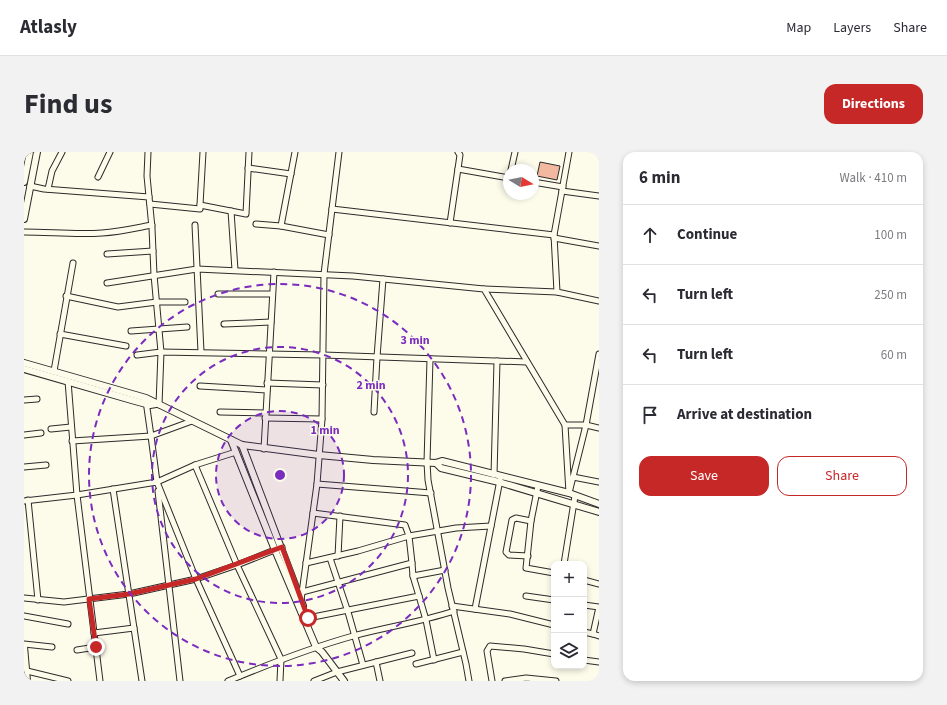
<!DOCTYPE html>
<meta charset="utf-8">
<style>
body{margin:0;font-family:"Source Sans 3",sans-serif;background:#f2f2f3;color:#2b2b33}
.controls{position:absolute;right:12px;bottom:12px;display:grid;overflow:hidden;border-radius:8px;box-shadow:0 2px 6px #0003}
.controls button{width:36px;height:36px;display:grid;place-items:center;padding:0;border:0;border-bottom:1px solid #e1e1e2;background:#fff;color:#2b2b33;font:20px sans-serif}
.compass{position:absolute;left:479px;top:12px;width:36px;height:36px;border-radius:50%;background:#fff;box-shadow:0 2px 6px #0003;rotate:100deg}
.stop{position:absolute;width:12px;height:12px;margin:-9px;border:3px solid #c62828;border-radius:50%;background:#fff}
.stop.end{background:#c62828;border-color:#fff;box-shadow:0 1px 4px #0008}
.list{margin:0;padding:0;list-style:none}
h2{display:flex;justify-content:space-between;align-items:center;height:52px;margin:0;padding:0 16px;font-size:17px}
h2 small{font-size:13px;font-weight:400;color:#7c7c81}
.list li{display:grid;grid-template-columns:26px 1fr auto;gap:12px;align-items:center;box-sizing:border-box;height:60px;padding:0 16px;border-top:1px solid #e1e1e2}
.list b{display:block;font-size:15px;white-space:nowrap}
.list em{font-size:13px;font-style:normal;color:#7c7c81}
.actions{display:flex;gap:8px;padding:12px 16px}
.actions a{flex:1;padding:9px 0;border:1px solid #c62828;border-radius:12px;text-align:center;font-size:14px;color:#c62828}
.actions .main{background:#c62828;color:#fff}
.icon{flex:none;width:22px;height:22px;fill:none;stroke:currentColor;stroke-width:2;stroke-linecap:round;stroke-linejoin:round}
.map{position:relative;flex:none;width:575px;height:529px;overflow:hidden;border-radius:12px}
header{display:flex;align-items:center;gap:24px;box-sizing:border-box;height:56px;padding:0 20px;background:#fff;border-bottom:1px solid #e1e1e2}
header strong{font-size:19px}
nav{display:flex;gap:22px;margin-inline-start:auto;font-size:14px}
.intro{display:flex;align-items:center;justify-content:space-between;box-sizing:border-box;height:96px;padding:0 24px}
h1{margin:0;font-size:28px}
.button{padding:10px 18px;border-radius:12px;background:#c62828;color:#fff;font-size:14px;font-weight:700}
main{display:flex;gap:24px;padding:0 24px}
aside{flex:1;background:#fff;border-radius:12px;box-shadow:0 2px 6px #0003}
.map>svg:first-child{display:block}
.building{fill:#f2b8a0;stroke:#2b2b2b}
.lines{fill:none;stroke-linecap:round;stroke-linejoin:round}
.minor-casing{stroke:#2b2b2b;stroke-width:7}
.tertiary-casing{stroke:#2b2b2b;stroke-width:8}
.minor{stroke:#fdfbea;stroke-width:5}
.tertiary{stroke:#fdfbea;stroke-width:6}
.route{stroke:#c62828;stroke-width:5}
.ring{fill:none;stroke:#7b2cbf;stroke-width:2;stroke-dasharray:7 5}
.centre{fill:#7b2cbf;stroke:#fdfbea;stroke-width:2}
.ring-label{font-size:12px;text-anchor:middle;font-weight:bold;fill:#7b2cbf;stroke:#fdfbea;stroke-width:3;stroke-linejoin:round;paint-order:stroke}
</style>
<header>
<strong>Atlasly</strong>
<nav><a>Map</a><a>Layers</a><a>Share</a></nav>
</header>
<div class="intro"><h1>Find us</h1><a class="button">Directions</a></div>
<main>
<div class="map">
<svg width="575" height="529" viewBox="0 0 575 529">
<rect width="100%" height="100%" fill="#fdfbea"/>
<!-- building -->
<path class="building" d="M516,10L536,14L533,28L513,24Z"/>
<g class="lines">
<!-- minor casing -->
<g class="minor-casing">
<g id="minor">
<path d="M271,0L257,74L305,83"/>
<path d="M545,0L530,83L533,140L575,149"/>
<path d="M224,16L267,22"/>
<path d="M434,17L485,26"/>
<path d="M487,18L491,0"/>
<path d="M74,25L86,0"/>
<path d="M509,30L539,35"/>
<path d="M6,34L20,37L125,45"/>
<path d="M24,37L28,19L38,0"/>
<path d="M538,39L575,44"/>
<path d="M126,52L176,57V53L222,62L225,0"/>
<path d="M176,53L179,0"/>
<path d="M308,57L530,83"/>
<path d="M207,59L211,118"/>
<path d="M426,71L436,3L434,0"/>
<path d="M232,72L257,74"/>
<path d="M171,73L177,200"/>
<path d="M0,80C26,80 52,83 78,81C95,80 112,76 128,73"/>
<path d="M530,86L575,94"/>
<path d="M83,102L129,99"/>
<path d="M83,131L173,117L329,124L460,137L541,273"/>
<path d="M460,137L533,140"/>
<path d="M194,142H248"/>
<path d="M42,144L94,155L133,150H161"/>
<path d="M200,172L247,170"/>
<path d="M107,179L163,175"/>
<path d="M36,182L102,194"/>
<path d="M575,202L562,273L575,276"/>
<path d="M113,203L137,200L130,123L128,76L123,24L124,0"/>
<path d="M406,207L403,310L404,328L424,436L442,512L445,529"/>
<path d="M30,219L49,111"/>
<path d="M44,229L53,343L76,529"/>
<path d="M243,231L299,233"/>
<path d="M176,234L243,238"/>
<path d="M0,248L13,247"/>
<path d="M135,253L137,200L299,203L503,210"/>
<path d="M196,260L242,261"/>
<path d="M350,260L353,205L359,127"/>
<path d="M241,266L298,267"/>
<path d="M168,269L127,284L133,330L171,313L212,300"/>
<path d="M541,273H562L545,341Z"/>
<path d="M27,277L47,275"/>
<path d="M0,283L17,281"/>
<path d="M48,289L127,284L122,249"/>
<path d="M240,297L250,120"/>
<path d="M171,313L213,413L257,507L256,529"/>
<path d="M0,315L22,313"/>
<path d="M470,323L473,209"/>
<path d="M549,325L575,330"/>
<path d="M293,332L407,341"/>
<path d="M514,334L507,369L502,416L530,421"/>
<path d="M89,337L118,529"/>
<path d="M134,339L156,529"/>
<path d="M4,348L14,448"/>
<path d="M0,349L53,343L133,330L172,427L213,413L258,395"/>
<path d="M314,404L316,364"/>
<path d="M504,404L485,403L482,400L488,368L492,366L507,369"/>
<path d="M306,406L324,460L339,513"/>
<path d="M282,411L334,399L385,384L381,373L289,361"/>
<path d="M540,412L551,344"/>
<path d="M389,424L421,418"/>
<path d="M560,428L575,432"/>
<path d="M278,440L388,411L385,384L432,376L467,374"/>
<path d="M395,444L402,468L410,508"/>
<path d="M502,444L530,448"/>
<path d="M0,446L40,450L105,442L172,427L216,524"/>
<path d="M277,448L293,332L298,267L300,122L315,0"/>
<path d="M560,453L575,455L569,482L575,484"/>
<path d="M428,454L486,462L530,473"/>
<path d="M451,457L476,328"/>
<path d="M0,464L44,472"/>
<path d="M284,466L395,444L389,424L388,411"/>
<path d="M560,480L569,482"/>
<path d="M70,481L110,476"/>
<path d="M0,492L28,495"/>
<path d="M53,498L72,495"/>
<path d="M560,508L575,510"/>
<path d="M352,510L356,529"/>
<path d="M392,512L439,500"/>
<path d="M3,519L44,529"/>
<path d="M204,529C245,512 286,496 329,484C363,475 397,470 430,459"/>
<path d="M290,529L313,520L388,501"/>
<path d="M468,529L463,499L466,494L500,497L530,502"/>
<path d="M481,529L502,526L532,529"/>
</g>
</g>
<!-- tertiary casing -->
<g class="tertiary-casing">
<g id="tertiary">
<path d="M0,30L6,0"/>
<path d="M0,67L13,0"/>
<path d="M0,211L122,246L218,293L295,303L349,308L412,311L418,309L545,341L575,352"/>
<path d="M0,217L111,249L126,253L132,252"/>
<path d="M207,288L251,398L292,495L298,500L320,529"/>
<path d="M218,293L279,454"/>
<path d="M412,311L417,316L475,330L575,360"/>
<path d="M0,494L3,529"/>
</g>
</g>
<!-- minor -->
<use href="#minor" class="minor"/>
<!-- tertiary -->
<use href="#tertiary" class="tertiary"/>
</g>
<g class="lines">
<!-- route -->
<path class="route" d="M72,495L65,447L105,442L172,427L258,395L284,466"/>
</g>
<!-- distance rings -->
<circle cx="256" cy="323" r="64" fill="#7b2cbf" fill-opacity=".12"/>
<g class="ring">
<circle cx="256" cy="323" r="64"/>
<circle cx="256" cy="323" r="128"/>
<circle cx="256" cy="323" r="191"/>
</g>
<circle cx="256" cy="323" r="6" class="centre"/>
<g class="ring-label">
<text x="391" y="192">3 min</text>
<text x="347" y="237">2 min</text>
<text x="301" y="282">1 min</text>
</g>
</svg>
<div class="controls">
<button>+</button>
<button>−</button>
<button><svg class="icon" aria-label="layers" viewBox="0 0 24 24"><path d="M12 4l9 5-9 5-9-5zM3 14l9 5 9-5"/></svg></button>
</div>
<svg class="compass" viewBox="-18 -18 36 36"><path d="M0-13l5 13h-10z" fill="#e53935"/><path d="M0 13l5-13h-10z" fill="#7c7c81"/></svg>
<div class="stop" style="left:284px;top:466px"></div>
<div class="stop end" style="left:72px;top:495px"></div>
</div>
<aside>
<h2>6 min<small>Walk · 410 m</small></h2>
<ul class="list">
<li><svg class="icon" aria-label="ahead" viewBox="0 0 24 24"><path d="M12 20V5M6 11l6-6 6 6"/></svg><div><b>Continue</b></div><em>100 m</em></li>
<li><svg class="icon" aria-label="left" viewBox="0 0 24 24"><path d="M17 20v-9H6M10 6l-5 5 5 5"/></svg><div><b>Turn left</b></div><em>250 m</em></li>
<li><svg class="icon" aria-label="left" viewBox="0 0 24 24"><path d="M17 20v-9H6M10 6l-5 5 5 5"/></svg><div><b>Turn left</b></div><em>60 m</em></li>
<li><svg class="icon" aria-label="arrive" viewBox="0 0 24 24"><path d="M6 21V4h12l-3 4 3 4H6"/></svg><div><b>Arrive at destination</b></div></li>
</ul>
<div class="actions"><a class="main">Save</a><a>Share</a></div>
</aside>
</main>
